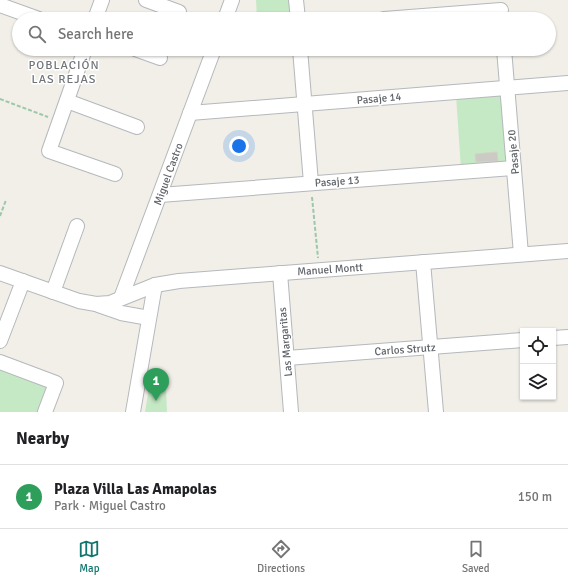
<!DOCTYPE html>
<meta charset="utf-8">
<style>
body{margin:0;font-family:Signika,sans-serif;background:#f6f6f6;color:#202124}
.controls{position:absolute;right:12px;bottom:12px;display:grid;overflow:hidden;border-radius:0px;box-shadow:0 1px 3px #0004}
.controls button{width:36px;height:36px;display:grid;place-items:center;padding:0;border:0;border-bottom:1px solid #e0e0e0;background:#fff;color:#202124;font:20px sans-serif}
.you{position:absolute;left:239px;top:146px;width:14px;height:14px;margin:-10px;border:3px solid #fff;border-radius:50%;background:#1a73e8;box-shadow:0 0 0 6px #1a73e833}
.badge{display:grid;place-items:center;width:26px;height:26px;border-radius:50%;background:#0f766e;color:#fff;font-size:13px;font-weight:700}
.pin{position:absolute;translate:-50% -33px;filter:drop-shadow(0 1px 2px #0008)}
.pin::after{content:'';position:absolute;top:21px;width:14px;height:12px;background:inherit;clip-path:polygon(0 0,100% 0,50% 100%)}
.list{margin:0;padding:0;list-style:none}
h2{display:flex;justify-content:space-between;align-items:center;height:52px;margin:0;padding:0 16px;font-size:17px}
h2 small{font-size:13px;font-weight:400;color:#757577}
.list li{display:grid;grid-template-columns:26px 1fr auto;gap:12px;align-items:center;box-sizing:border-box;height:64px;padding:0 16px;border-top:1px solid #e0e0e0}
.list b{display:block;font-size:15px;white-space:nowrap}
.list p{margin:0;font-size:13px;white-space:nowrap;color:#757577}
.list em{font-size:13px;font-style:normal;color:#757577}
.icon{flex:none;width:22px;height:22px;fill:none;stroke:currentColor;stroke-width:2;stroke-linecap:round;stroke-linejoin:round}
.map{position:relative;flex:none;width:568px;height:412px;overflow:hidden}
.search{position:absolute;background:#fff;box-shadow:0 1px 3px #0004;left:12px;right:12px;top:12px;height:44px;display:flex;align-items:center;gap:10px;box-sizing:border-box;padding:0 14px;border-radius:22px;color:#757577;font-size:15px}
.sheet{height:116px;background:#fff}
nav{display:flex;justify-content:space-around;align-items:center;box-sizing:border-box;height:56px;border-top:1px solid #e0e0e0;background:#fff;font-size:11px;color:#757577}
nav a{display:grid;justify-items:center;gap:2px}
nav .on{color:#0f766e}
.map>svg:first-child{display:block}
.green{fill:#c5e8c5}
.building{fill:#cccac5;stroke:#d6d1c6}
.lines{fill:none;stroke-linecap:round;stroke-linejoin:round}
.street-casing{stroke:#b5b8bc;stroke-width:16}
.path{stroke:#9cc7a9;stroke-width:2;stroke-dasharray:4 2;stroke-linecap:butt}
.street{stroke:#fff;stroke-width:14}
.labels{text-anchor:middle;stroke-width:3;stroke-linejoin:round;paint-order:stroke}
.street-label{font-size:11px;fill:#5f6368;stroke:#fff}
.neighbourhood-label{font-size:12px;letter-spacing:1px;fill:#70757a;stroke:#fff}
</style>
<div class="map">
<svg width="568" height="412" viewBox="0 0 568 412">
<rect width="100%" height="100%" fill="#f1efe8"/>
<!-- green -->
<g class="green">
<path d="M256,0H291L292,19H257Z"/>
<path d="M501,92L507,166L461,169L456,95Z"/>
<path d="M0,369L50,388L41,412H0Z"/>
<path d="M149,388L166,389L167,412H145Z"/>
</g>
<!-- building -->
<path class="building" d="M497,152L498,161L476,162L475,154Z"/>
<g class="lines">
<!-- street casing -->
<g class="street-casing">
<g id="street">
<path d="M146,0L179,12"/>
<path d="M296,0L298,19"/>
<path d="M0,5L39,19"/>
<path d="M95,19L102,0"/>
<path d="M225,19L232,0"/>
<path d="M384,19L501,10"/>
<path d="M85,49L49,151L115,174"/>
<path d="M135,49L160,58"/>
<path d="M300,49L311,183"/>
<path d="M504,49L521,254"/>
<path d="M67,101L137,127"/>
<path d="M190,113L568,83"/>
<path d="M160,195L514,168"/>
<path d="M423,262L436,412"/>
<path d="M0,273L79,301L96,304L110,303L155,285L179,281L568,251"/>
<path d="M280,273L291,412"/>
<path d="M53,292L77,226"/>
<path d="M121,298L214,49"/>
<path d="M98,305L121,313L149,318"/>
<path d="M553,338L568,337"/>
<path d="M0,341L23,281"/>
<path d="M287,358L523,340"/>
<path d="M0,362L56,383L45,412"/>
<path d="M133,412L155,285"/>
</g>
</g>
<!-- path -->
<g class="path">
<path d="M0,99L48,117"/>
<path d="M312,197L318,258"/>
<path d="M0,216L6,200"/>
</g>
<!-- street -->
<use href="#street" class="street"/>
</g>
<g class="labels">
<!-- street labels -->
<g class="street-label">
<text transform="translate(379 98) rotate(-5)" y="4">Pasaje 14</text>
<text transform="translate(513 152) rotate(-95)" y="4">Pasaje 20</text>
<text transform="translate(168 174) rotate(-70)" y="4">Miguel Castro</text>
<text transform="translate(337 181) rotate(-4)" y="4">Pasaje 13</text>
<text transform="translate(330 269) rotate(-4)" y="4">Manuel Montt</text>
<text transform="translate(285 342) rotate(-95)" y="4">Las Margaritas</text>
<text transform="translate(405 349) rotate(-4)" y="4">Carlos Strutz</text>
</g>
<!-- neighbourhood labels -->
<g class="neighbourhood-label">
<text x="64" y="69">POBLACIÓN<tspan x="64" dy="14">LAS REJAS</tspan></text>
</g>
</g>
</svg>
<div class="controls">
<button><svg class="icon" aria-label="locate" viewBox="0 0 24 24"><circle cx="12" cy="12" r="6"/><path d="M12 2v4M12 18v4M2 12h4M18 12h4"/></svg></button>
<button><svg class="icon" aria-label="layers" viewBox="0 0 24 24"><path d="M12 4l9 5-9 5-9-5zM3 14l9 5 9-5"/></svg></button>
</div>
<div class="you"></div>
<div class="pin badge" style="left:156px;top:401px;background:#2e9e5b">1</div>
<div class="search"><svg class="icon" aria-label="search" viewBox="0 0 24 24"><circle cx="10" cy="10" r="6"/><path d="M15 15l6 6"/></svg>Search here</div>
</div>
<section class="sheet">
<h2>Nearby<small></small></h2>
<ul class="list">
<li><span class="badge" style="background:#2e9e5b">1</span><div><b>Plaza Villa Las Amapolas</b><p>Park · Miguel Castro</p></div><em>150 m</em></li>
</ul>
</section>
<nav>
<a class="on"><svg class="icon" aria-label="map" viewBox="0 0 24 24"><path d="M3 6l6-2 6 2 6-2v14l-6 2-6-2-6 2zM9 4v14M15 6v14"/></svg>Map</a>
<a><svg class="icon" aria-label="directions" viewBox="0 0 24 24"><path d="M12 3l9 9-9 9-9-9zM9 14v-3h6M13 9l2 2-2 2"/></svg>Directions</a>
<a><svg class="icon" aria-label="saved" viewBox="0 0 24 24"><path d="M7 4h10v16l-5-4-5 4z"/></svg>Saved</a>
</nav>
